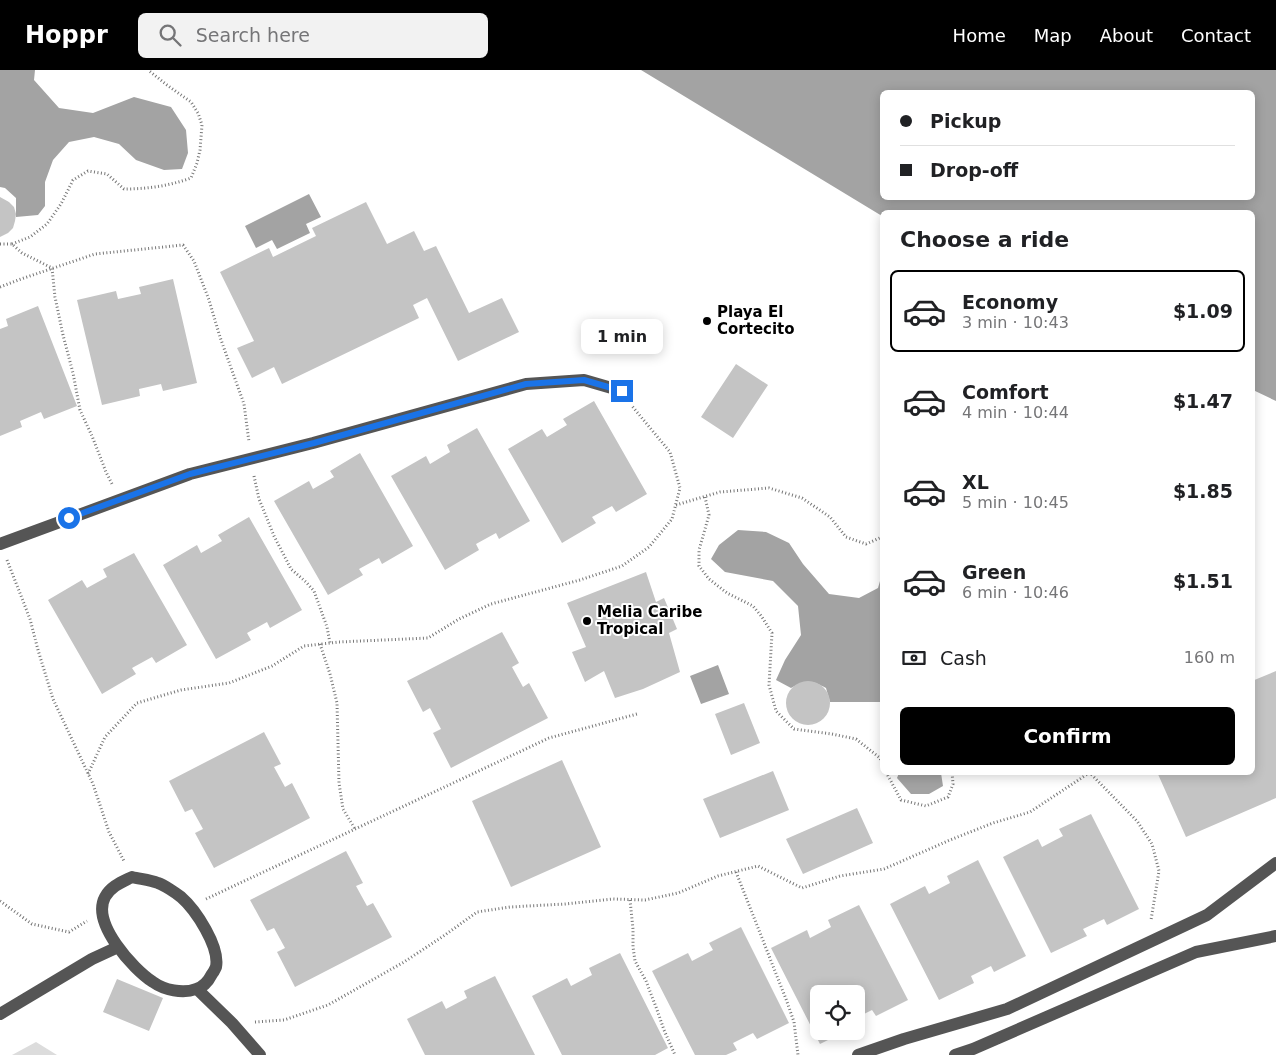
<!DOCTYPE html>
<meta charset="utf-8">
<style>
body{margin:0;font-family:"DejaVu Sans",sans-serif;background:#f2f2f2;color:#202124;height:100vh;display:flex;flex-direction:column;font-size:19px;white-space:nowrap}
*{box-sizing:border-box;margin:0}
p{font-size:16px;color:#757577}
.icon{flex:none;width:28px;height:28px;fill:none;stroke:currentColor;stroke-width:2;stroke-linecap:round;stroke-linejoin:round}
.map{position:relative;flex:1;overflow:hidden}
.sheet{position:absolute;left:880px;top:140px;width:375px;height:565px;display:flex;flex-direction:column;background:#fff;border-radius:8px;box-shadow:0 2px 12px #0003}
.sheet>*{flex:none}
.top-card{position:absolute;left:880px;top:20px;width:375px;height:110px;border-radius:8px;box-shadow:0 2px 12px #0003;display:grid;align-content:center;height:110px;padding:0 20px;background:#fff}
.fabs{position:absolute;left:810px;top:915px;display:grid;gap:10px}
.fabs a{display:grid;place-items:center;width:55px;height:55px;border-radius:8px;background:#fff;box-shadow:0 2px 12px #0003;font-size:25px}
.end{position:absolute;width:22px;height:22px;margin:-11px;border:6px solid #1a73e8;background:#fff;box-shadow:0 0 0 2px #fff}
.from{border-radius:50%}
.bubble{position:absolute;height:35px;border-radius:8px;background:#fff;box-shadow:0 2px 12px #0003;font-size:16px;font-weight:700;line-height:35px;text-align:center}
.top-card b{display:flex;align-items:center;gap:18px;height:48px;font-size:19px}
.top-card b+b{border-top:1px solid #e0e0e0}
.top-card i{width:12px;height:12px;background:#202124}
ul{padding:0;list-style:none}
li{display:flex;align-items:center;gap:15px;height:82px;margin:0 10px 8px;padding:0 10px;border:2px solid transparent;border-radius:8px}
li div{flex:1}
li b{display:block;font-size:19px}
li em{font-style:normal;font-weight:700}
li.current{border-color:#000}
li>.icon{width:45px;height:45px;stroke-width:1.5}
h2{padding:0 20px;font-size:22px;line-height:60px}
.pay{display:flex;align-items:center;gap:12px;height:55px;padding:0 20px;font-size:19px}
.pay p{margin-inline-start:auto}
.button{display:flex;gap:10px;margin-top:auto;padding:10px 20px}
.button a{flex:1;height:58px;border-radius:8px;background:#000;color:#fff;font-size:20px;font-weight:700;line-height:58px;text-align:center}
header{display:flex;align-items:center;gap:30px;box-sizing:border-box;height:70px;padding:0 25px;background:#000;color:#fff}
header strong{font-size:24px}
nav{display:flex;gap:28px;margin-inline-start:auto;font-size:18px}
.search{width:350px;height:45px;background:#f2f2f2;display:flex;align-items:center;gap:12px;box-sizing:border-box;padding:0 18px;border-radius:8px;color:#757577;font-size:19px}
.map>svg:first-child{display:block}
.green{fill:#dcdcdc}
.water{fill:#a3a3a3;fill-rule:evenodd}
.building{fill:#c4c4c4}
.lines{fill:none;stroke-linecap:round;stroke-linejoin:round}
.path{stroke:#777;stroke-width:3;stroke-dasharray:1 2.5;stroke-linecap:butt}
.minor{stroke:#555;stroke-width:12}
.route{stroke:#1a73e8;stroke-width:6}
.poi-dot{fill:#000;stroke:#fff;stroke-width:2}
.labels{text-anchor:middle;stroke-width:4;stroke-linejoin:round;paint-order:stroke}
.poi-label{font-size:15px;font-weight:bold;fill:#000;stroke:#fff;text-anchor:start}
</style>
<header>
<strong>Hoppr</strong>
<div class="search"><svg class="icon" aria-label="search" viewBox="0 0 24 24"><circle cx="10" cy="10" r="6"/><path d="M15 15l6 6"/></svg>Search here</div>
<nav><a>Home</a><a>Map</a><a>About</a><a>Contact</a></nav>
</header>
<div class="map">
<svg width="1276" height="985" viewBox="0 0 1276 985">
<rect width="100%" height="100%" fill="#fff"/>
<path class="green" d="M36,972L57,985H12Z"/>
<path class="water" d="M0,0H35L34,10L59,38L93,43L134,27L171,37L186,60L188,83L182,99L164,100L136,90L119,74L94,67L69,72L53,90L45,112V136L38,145L16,147V128L5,118L0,117Z
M641,0H1276V331L1253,320L1252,142H882V146ZM882,22H1252V128H882Z
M309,124L321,147L306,154L310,163L277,179L272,170L256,178L245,156Z
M738,460L766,462L789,473L803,494L829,524L859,528L878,518L882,504V632H830L826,618C811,610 807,610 791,618L776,610L785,590L801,565L798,536L773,511L725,502L711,489L719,475Z
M718,595L729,624L701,634L690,606Z
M899,703H941L943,716L929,724H911L897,708Z"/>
<path class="building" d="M0,127L9,132L14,137L16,144L15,151L13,158L8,163L0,167Z
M366,132L387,174L414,161L424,181L436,176L469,243L502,228L519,262L458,291L427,228L413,235L419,248L282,314L274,297L252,308L237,278L254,271L220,202L269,178L273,187L316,166L312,158Z
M173,209L197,313L163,321L161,314L139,319L140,326L102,335L77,230L116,221L118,229L141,224L139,217Z
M38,236L77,336L44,349L41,342L20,351L22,357L0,366V259L8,256L6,249Z
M736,294L768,315L733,368L701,347Z
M594,331L647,424L616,442L612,436L592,447L596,453L562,473L508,379L542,359L547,367L567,355L563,349Z
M477,358L530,451L499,469L496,463L476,474L479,480L445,500L391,406L426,386L430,394L450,382L447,375Z
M360,383L413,476L382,494L379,488L359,499L363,505L328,525L274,431L309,411L313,419L334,407L330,401Z
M249,447L302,540L270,558L267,552L247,563L251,570L216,589L163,495L197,475L201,483L222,471L218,465Z
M134,483L187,575L156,593L152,587L132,598L136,604L102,624L48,530L82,510L87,518L107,507L103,499Z
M646,502L656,532L664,528L677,559L669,563L680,602L643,619L615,628L604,601L585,612L572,582L586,577L567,533Z
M502,562L519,593L512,597L523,617L529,613L548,648L451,698L433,663L441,659L430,638L423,642L407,611Z
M1276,601V728L1186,767L1157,702H1252V611Z
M786 633a22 22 0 1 1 44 0a22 22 0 1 1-44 0Z
M744,633L760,673L731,685L715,644Z
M264,662L281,694L274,697L285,717L292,713L310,748L214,798L195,763L203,759L192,739L185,742L169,711Z
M562,690L601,777L511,817L472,731Z
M773,701L789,740L720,768L703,729Z
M857,738L873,773L803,804L786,769Z
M1091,744L1139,839L1107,855L1104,849L1083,859L1087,866L1051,883L1003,787L1038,769L1042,777L1063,766L1059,759Z
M346,781L363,813L356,816L367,836L373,833L392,867L295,917L277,882L285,878L274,858L267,861L250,830Z
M978,790L1026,886L994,902L991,896L971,906L974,913L939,930L890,834L925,816L929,824L950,813L947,806Z
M859,835L908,930L876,946L872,940L856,948V924H819V961H846L820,974L771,878L807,860L810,868L831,857L828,850Z
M741,857L789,953L757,969L753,963L733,973L737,980L726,985H695L652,901L688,883L692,891L713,880L709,873Z
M620,883L668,978L655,985H562L532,926L567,908L571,916L592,905L589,898Z
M495,906L535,985H425L407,949L442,931L446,939L467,928L464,921Z
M117,909L163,928L149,961L103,942Z"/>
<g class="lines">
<path class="path" d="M0,174H12L22,183L52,198L55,227L63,265L73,303L80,340L92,366L106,402L112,414
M12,174L30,167L47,154L61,134L73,110L88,101L107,104L124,119C147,119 169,116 191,108L197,93L200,80L202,55L198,43L191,32L167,15L148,0
M0,217L21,209L95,184L183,175L194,191L209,230L220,267L244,334L249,372
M254,406L259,429L274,466L291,499L306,512L314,521L327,557L330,573
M705,427L709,445L699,480V496L709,509L727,523L753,536L762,547L772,563L769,615L776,641L794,659L832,664L856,669L880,688L882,694
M676,435L720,422L769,418L802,428L830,447L846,467L866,474L882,467
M7,490L30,549L38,580L53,629L93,714L109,762L124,791
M320,574L330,604L337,633L339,713L343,739L355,759
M886,702L901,730L926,736L948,727L953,714L952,702
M1089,702L1137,751L1152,774L1159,801L1151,850
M88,704L105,667L137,633L181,620L229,613L272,596L304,576L339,572L428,568L459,549L491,534L580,510L622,496L649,477L672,449L680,418L670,382L632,336
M736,802L786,929L794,952L798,985
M206,829L549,668L637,644
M630,830L633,859V877L635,891L646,911L656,937L664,960L675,985
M0,831L32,854L69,862L87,851
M255,952L284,950L328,935L404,892L445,865L477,842L510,837L565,834L613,829L645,830L678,823L718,806L758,796L802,818L840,806L884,799L950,770L993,753L1030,742L1089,703"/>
<path class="minor" d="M0,474L190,404L313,373L526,314L584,310L622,321
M132,807C140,809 150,810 158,813C164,815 176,823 181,827C196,840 220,877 216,897C215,899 214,902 212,904C209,910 204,917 196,919C183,924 164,920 153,912C133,899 91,853 105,827C111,816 122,812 132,807Z
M197,919L232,953L260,985
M0,944L92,889L118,877
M858,985L904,969L1007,939L1207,845L1276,793
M955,985L973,979L1196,882L1276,866"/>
</g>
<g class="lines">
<path class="route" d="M69,448L190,404L314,373L526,314L584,310L622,321"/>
</g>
<g class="poi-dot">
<circle cx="707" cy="251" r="5"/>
<circle cx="587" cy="551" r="5"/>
</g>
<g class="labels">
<g class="poi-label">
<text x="717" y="247">Playa El<tspan x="717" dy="17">Cortecito</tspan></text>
<text x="597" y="547">Melia Caribe<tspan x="597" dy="17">Tropical</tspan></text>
</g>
</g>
</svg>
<div class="fabs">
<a><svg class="icon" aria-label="locate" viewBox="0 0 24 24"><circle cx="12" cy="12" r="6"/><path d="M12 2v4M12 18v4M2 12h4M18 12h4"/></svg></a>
</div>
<i class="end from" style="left:69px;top:448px"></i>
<i class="end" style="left:622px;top:321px"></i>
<div class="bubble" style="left:581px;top:249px;width:82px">1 min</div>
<div class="top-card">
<b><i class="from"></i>Pickup</b>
<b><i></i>Drop-off</b>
</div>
<section class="sheet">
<h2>Choose a ride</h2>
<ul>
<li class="current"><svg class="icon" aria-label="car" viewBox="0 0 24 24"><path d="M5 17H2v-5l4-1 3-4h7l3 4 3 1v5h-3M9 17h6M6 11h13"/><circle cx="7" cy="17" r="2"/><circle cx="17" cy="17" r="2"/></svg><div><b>Economy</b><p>3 min · 10:43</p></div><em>$1.09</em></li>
<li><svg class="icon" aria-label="car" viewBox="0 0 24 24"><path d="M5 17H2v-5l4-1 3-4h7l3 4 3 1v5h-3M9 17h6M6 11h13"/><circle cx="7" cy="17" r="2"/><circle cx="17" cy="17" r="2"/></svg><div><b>Comfort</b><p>4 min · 10:44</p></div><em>$1.47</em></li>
<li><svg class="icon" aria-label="car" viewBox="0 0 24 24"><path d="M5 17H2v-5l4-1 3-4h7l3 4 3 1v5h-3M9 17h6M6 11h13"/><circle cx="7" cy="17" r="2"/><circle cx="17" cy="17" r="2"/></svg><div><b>XL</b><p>5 min · 10:45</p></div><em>$1.85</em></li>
<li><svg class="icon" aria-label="car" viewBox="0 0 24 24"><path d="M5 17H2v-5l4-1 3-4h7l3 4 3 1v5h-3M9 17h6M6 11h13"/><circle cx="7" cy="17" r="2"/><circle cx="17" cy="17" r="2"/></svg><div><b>Green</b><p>6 min · 10:46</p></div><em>$1.51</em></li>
</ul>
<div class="pay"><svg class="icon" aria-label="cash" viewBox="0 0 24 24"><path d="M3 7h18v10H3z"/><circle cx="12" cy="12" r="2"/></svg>Cash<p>160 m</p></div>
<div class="button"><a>Confirm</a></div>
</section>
</div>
